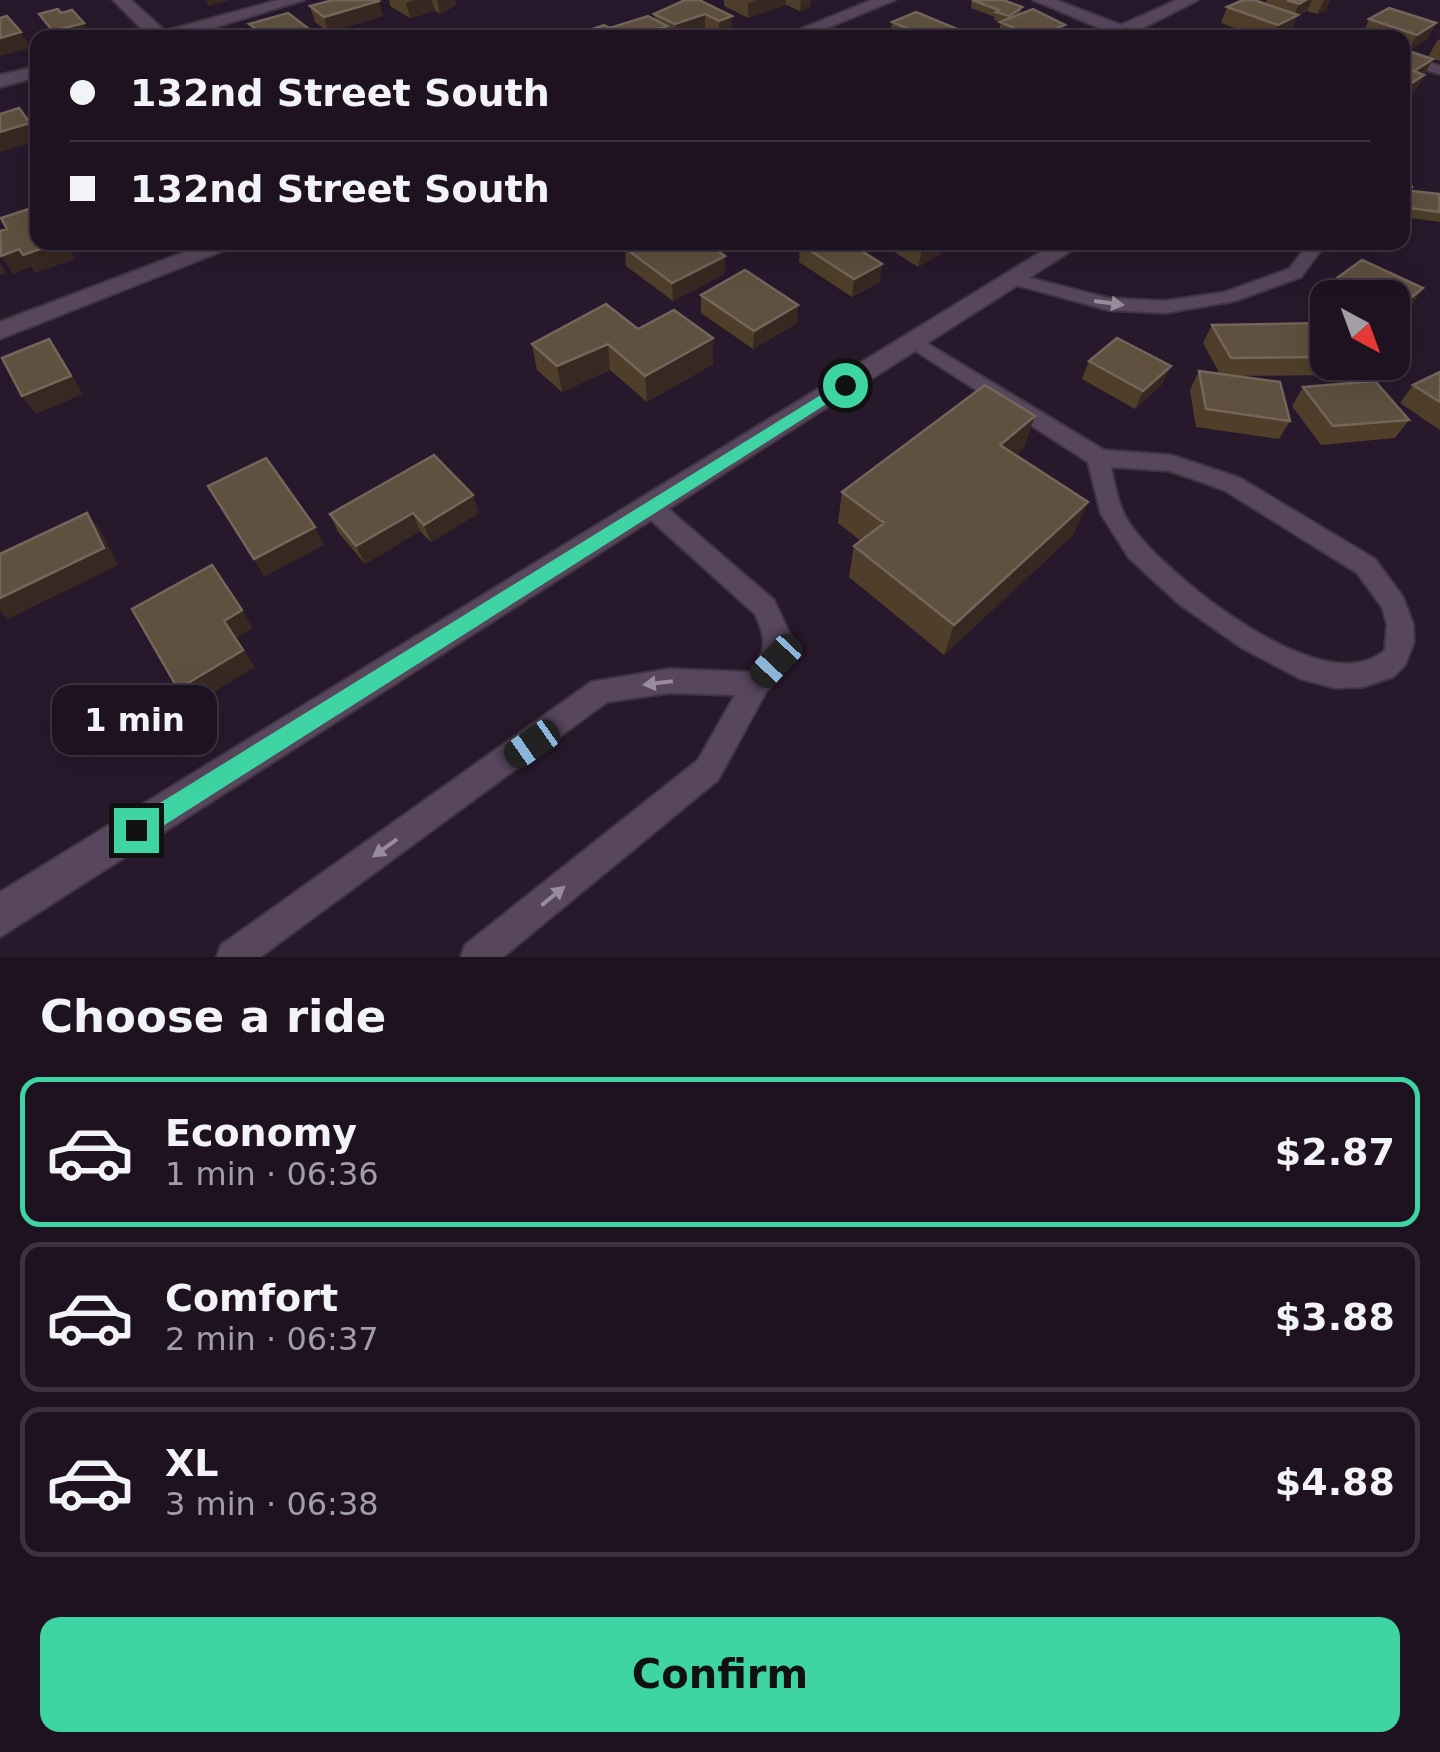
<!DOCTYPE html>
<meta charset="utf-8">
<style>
body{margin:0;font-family:"DejaVu Sans",sans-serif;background:#2b202e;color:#f1f3f6;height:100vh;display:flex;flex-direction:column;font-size:38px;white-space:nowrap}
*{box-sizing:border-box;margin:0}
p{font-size:32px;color:#a19ea5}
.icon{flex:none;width:55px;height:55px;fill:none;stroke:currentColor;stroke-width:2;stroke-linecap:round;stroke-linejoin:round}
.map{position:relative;height:957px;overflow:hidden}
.sheet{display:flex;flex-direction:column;background:#1e1221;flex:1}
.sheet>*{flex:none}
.hud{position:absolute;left:30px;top:30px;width:1380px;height:220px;border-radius:20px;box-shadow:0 10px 40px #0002,0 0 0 2px #3c323f;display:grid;align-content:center;height:220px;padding:0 40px;background:#1e1221}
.needle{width:65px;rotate:139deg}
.buttons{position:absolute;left:1310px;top:280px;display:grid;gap:20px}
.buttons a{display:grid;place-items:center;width:100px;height:100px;border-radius:20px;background:#1e1221;box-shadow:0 10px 40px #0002,0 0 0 2px #3c323f;font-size:50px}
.end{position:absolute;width:45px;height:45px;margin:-22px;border:12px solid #3ed4a3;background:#111;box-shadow:0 0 0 5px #111}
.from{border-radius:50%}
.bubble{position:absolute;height:70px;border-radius:20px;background:#1e1221;box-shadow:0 10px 40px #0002,0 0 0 2px #3c323f;font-size:32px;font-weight:700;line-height:70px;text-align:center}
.car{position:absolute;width:30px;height:60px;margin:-30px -15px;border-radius:12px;box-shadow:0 0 8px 2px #0007;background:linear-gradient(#222 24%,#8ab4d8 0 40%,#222 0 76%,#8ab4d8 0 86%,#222 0)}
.hud b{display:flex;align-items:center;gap:35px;height:95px;font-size:38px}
.hud b+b{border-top:2px solid #3c323f}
.hud i{width:25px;height:25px;background:#f1f3f6}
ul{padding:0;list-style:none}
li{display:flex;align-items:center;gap:30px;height:150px;margin:0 20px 15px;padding:0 20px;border:5px solid #3c323f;border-radius:20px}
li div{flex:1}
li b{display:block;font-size:38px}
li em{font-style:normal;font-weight:700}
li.active{border-color:#3ed4a3}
li>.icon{width:90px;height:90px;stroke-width:1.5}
h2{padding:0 40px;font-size:45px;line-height:120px}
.button{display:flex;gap:20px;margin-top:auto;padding:20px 40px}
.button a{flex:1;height:115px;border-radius:20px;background:#3ed4a3;color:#111;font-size:40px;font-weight:700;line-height:115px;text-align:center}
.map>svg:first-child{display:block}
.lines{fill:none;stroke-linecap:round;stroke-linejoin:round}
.lane-casing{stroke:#403443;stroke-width:4}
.street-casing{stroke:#403443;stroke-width:4}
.lane{fill:#58465c;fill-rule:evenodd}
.street{fill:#58465c;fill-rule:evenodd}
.wall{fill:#4f3f2a}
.shaded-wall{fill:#382822}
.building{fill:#5f503f;stroke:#74665a;stroke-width:2.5}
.oneway{fill:#998a9c}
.route{fill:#3ed4a3}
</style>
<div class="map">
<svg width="1440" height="957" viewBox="0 0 1440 957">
<rect width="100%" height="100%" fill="#28182c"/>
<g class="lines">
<g class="lane-casing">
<path id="lane" d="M1402,54L1440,66V74L1402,63Z
M1310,242H1327L1301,277L1235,301L1165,313L1108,310L1009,283L1006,279L1015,274L1108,298L1165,301L1225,292L1289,269Z
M915,336L1104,450L1171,455L1240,478L1375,559L1403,597L1413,624L1414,642L1405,665L1393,677L1363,687L1335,688L1301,679L1242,648L1179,604L1129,558L1101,514L1088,462L908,346L905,342L908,338ZM1111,467L1170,471L1224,490L1357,573L1382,607L1387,624L1385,650C1325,705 1167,576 1131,526C1119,509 1115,487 1111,467Z
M650,497L658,500L774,600L791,637L789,661L766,692L718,780L503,957H461L465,945L698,760L735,695L669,693L607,702L260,957H217L221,945L591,682L669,669L750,672C768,651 766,638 755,614L642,512L638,506L642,500Z"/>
</g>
<g class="street-casing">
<path id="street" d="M113,0H131L165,31L278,0H304L180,38H151Z
M872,0H895L803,38H778Z
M1033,0H1056L1121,25L1177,0H1198L1137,31L1148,38H1123Z
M38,66V77L0,87V75Z
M211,242H245L0,339V322Z
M1057,242H1085L0,937V892Z"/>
</g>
<use href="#lane" class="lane"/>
<use href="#street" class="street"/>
</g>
<path class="wall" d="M389,0H455L456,5L440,14L435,11L410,18L390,6Z
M685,0L732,16V32L719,36L705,30L683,38H670L667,36V38H587L586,31L655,19L654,14Z
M724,0H811L810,7L800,11L786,5L748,18L724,6Z
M972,0L1022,7L1020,14L1065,25L1062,38H997L1001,22L994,20L995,17L971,8Z
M1267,0H1330L1326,10L1317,14L1307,11L1297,16L1291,31L1278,38H1262L1221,23L1227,7L1265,4Z
M310,6L383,16L328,32L315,22Z
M1369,19L1436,23L1427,39L1408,51L1433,59L1415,91L1402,100V38H1369L1362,35Z
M892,22L969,34V38L890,37Z
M1440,39V61L1428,57L1437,41Z
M1402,167L1412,187L1410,191L1440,196V222L1402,217Z
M879,242H942L940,254L918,267Z
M800,244L880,282L852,297L799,262Z
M625,248L725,256L724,274L673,301L626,266Z
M1362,260L1423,288L1411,306L1392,321V298H1328V314L1313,306L1323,288Z
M701,295L797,323L753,349L701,313Z
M1212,325L1328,331V362H1341L1333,375L1235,376L1290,421L1279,439L1196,427L1190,390L1199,371L1220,374L1203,343Z
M638,329L713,364L647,402L610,370L562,392L537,370L532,344Z
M1089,361L1162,384L1135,409L1082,379Z
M1440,372V430L1400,403L1413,385Z
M1303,387L1409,420L1395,438L1321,445L1292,406Z
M1024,448L1016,455L1074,534L944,655L849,577L854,546L861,541L838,523L842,492Z
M479,513L431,542L420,531L365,564L338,532L330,514Z"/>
<path class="shaded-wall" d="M206,0H230L208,6Z
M415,0H432L435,11L410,18L406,3Z
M437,0H455L456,5L440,14Z
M756,0H786V5L748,18V3Z
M801,0H811L810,7L800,11Z
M1306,0H1312L1307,11L1297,16L1291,31L1278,38H1273L1278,25L1293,18L1299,4Z
M1324,0H1330L1326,10L1317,14Z
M379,1L383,16L328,32L324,17Z
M705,14V30L683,38H675V24Z
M732,16V32L719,36V21Z
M84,23L88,31L57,38L53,31Z
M1436,23L1427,39L1408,51L1417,35Z
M1065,25L1062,38H1036Z
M667,26V38H632Z
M309,29L312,38H279Z
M21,32L30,48L0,56V38Z
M1433,59L1415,91L1402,100L1410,84L1414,71Z
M30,123L38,137V141L0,152V132Z
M60,242H100L71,253L75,259L35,273L31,267L13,274L1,256L19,249Z
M933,242H942L940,254L918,267L922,249Z
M725,256L724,274L673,301L672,283Z
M0,263L6,273L0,275Z
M882,264L880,282L852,297L854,279Z
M1423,288L1411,306L1392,321V313Z
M798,305L797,323L753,349L754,331Z
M713,338V364L647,402L645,376Z
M49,339L83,394L36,414L22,396Z
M608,344L610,370L562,392L557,366Z
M1171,366L1162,384L1135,409L1143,391Z
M1035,416L1024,448L989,477L1000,445Z
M473,495L479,513L431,542L424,525Z
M1088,502L1074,534L944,655L954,625Z
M87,513L101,531L118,565L8,619L0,611V598Z
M413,513L420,531L365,564L356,546Z
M315,527L324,545L264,577L254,559Z
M242,610L253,628L236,638L255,667L191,706L178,689L224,621Z"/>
<path class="building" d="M333,0H378L379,1L324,17L310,6Z
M685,0H699L732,16L719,21L705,14L675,24L654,14Z
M972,0H1003L1022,7L1009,16L996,12L999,10Z
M1243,0H1254L1298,15L1278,25L1227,7Z
M1287,0H1306L1299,4Z
M1389,8L1436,23L1417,35L1369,19Z
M58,9L61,13L72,10L84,23L53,31L39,14Z
M1033,9L1065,25L1036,37L1000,22Z
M916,12L969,34L962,38H929L892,22Z
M288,13L309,29L279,38H253L245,31L255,28L249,24Z
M7,16L21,32L0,38V18Z
M648,16L667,26L632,38H597L586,31L604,25L610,28Z
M1402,49L1433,59L1414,71L1424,75L1410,84L1402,81Z
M19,108L30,123L0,132V114Z
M1402,167H1404L1412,187L1402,186Z
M1402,190L1439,194L1440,212L1402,207Z
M38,206V242H60L23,255L19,249L1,256L0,231L7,229L1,218Z
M637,242H704L725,256L672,283L625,248Z
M804,242H848L882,264L854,279L800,244Z
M911,242H933L922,249Z
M1362,260L1423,288L1392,313V298H1342L1323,288Z
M745,270L798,305L754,331L701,295Z
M606,304L638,329L674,310L713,338L645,376L608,344L557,366L532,344Z
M1322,323L1328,331V357L1231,358L1212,325Z
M1117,338L1171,366L1143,391L1089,361Z
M49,339L71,376L22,396L2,358Z
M1199,371L1280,382L1290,421L1206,409Z
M1440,372V402L1413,385Z
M1375,381L1409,420L1333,426L1303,387Z
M985,385L1035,416L1000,445L1088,502L954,625L854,546L884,523L842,492Z
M434,455L473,495L424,525L413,513L356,546L330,514Z
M266,458L315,527L254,559L208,486Z
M87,513L104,548L0,598V554Z
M212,565L242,610L224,621L243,650L178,689L132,609Z"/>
<defs><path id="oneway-solid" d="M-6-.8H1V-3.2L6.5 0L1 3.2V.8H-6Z" transform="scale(2.5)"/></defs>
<g class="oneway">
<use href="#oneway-solid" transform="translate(1109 303) rotate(8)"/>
<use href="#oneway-solid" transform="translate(658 683) rotate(173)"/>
<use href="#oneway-solid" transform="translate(385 848) rotate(144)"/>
<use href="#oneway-solid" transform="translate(553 896) rotate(-39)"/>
</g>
<path class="route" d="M845,380L852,385L850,389L144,838L136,841L129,838L126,830L129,822Z"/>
</svg>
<div class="buttons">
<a><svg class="needle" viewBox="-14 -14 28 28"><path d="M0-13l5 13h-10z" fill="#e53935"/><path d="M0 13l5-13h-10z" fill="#a19ea5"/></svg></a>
</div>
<i class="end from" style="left:845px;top:385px"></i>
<i class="end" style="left:136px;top:830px"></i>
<div class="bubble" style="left:52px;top:685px;width:165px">1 min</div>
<i class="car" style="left:776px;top:661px;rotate:223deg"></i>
<i class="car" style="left:532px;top:744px;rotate:235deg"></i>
<div class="hud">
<b><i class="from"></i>132nd Street South</b>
<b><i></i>132nd Street South</b>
</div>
</div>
<section class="sheet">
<h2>Choose a ride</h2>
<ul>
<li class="active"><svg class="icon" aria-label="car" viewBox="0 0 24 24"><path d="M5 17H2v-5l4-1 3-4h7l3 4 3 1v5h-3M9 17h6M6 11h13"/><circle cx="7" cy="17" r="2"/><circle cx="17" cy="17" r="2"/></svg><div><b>Economy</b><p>1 min · 06:36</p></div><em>$2.87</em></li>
<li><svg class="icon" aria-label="car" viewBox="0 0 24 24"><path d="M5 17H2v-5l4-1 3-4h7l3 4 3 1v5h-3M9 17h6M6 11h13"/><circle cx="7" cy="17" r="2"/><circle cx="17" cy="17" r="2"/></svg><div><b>Comfort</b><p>2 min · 06:37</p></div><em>$3.88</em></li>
<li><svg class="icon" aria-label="car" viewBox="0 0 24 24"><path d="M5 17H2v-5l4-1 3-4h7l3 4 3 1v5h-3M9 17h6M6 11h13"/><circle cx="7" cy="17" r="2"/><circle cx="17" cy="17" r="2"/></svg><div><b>XL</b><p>3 min · 06:38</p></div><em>$4.88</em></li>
</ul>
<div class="button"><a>Confirm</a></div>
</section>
